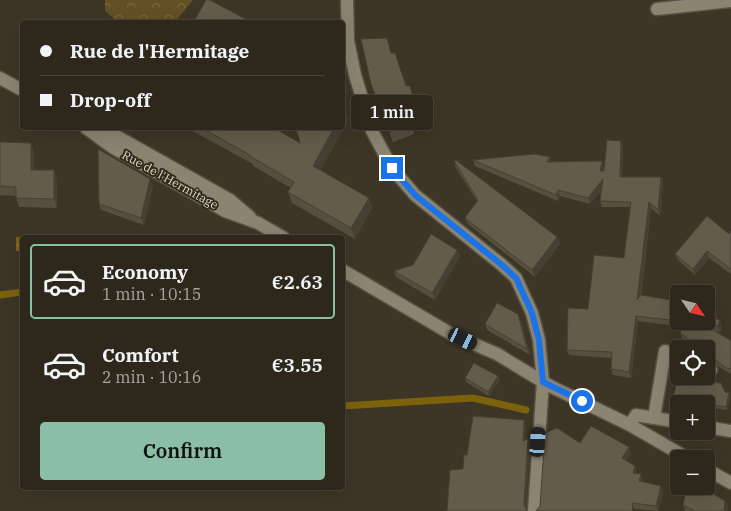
<!DOCTYPE html>
<meta charset="utf-8">
<style>
body{margin:0;font-family:"IBM Plex Serif",serif;background:#363025;color:#f1f3f6;height:100vh;display:flex;flex-direction:column;font-size:19px;white-space:nowrap}
*{box-sizing:border-box;margin:0}
p{font-size:16px;color:#a7a6a3}
.icon{flex:none;width:28px;height:28px;fill:none;stroke:currentColor;stroke-width:2;stroke-linecap:round;stroke-linejoin:round}
.map{position:relative;flex:1;overflow:hidden}
.sheet{position:absolute;left:20px;top:235px;width:325px;height:255px;display:flex;flex-direction:column;background:#2e281c;border-radius:5px;box-shadow:0 5px 20px #0002,0 0 0 1px #49443b}
.sheet>*{flex:none}
.guide{position:absolute;left:20px;top:20px;width:325px;height:110px;border-radius:5px;box-shadow:0 5px 20px #0002,0 0 0 1px #49443b;display:grid;align-content:center;height:110px;padding:0 20px;background:#2e281c}
.needle{width:32px;rotate:125deg}
.controls{position:absolute;left:670px;top:285px;display:grid;gap:10px}
.controls a{display:grid;place-items:center;width:45px;height:45px;border-radius:5px;background:#2e281c;box-shadow:0 5px 20px #0002,0 0 0 1px #49443b;font-size:25px}
.end{position:absolute;width:22px;height:22px;margin:-11px;border:6px solid #1a73e8;background:#fff;box-shadow:0 0 0 2px #fff}
.from{border-radius:50%}
.bubble{position:absolute;height:35px;border-radius:5px;background:#2e281c;box-shadow:0 5px 20px #0002,0 0 0 1px #49443b;font-size:16px;font-weight:600;line-height:35px;text-align:center}
.car{position:absolute;width:15px;height:30px;margin:-15px -8px;border-radius:6px;box-shadow:0 0 4px 1px #0007;background:linear-gradient(#222 24%,#8ab4d8 0 40%,#222 0 76%,#8ab4d8 0 86%,#222 0)}
.guide b{display:flex;align-items:center;gap:18px;height:48px;font-size:19px}
.guide b+b{border-top:1px solid #49443b}
.guide i{width:12px;height:12px;background:#f1f3f6}
ul{padding:9px 0 0;list-style:none}
li{display:flex;align-items:center;gap:15px;height:75px;margin:0 10px 8px;padding:0 10px;border:2px solid transparent;border-radius:5px}
li div{flex:1}
li b{display:block;font-size:19px}
li em{font-style:normal;font-weight:600}
li.selected{border-color:#8abfa5}
li>.icon{width:45px;height:45px;stroke-width:1.5}
.button{display:flex;gap:10px;margin-top:auto;padding:10px 20px}
.button a{flex:1;height:58px;border-radius:5px;background:#8abfa5;color:#111;font-size:20px;font-weight:600;line-height:58px;text-align:center}
.map>svg:first-child{display:block}
.park{fill:url(#park-crowns)}
.water{fill:url(#water-waves)}
.lines{fill:none;stroke-linecap:round;stroke-linejoin:round}
.stream{stroke:#7d620c;stroke-width:7}
.lane-casing{stroke:#585244;stroke-width:15}
.street-casing{stroke:#585244;stroke-width:15}
.secondary-casing{stroke:#585244;stroke-width:15}
.lane{stroke:#8b8471;stroke-width:12}
.street{stroke:#8b8471;stroke-width:12}
.secondary{stroke:#8b8471;stroke-width:12}
.wall{fill:#554f40}
.shaded-wall{fill:#454034}
.building{fill:#635c4a;stroke:#454034}
.route{stroke:#1a73e8;stroke-width:6}
.labels{text-anchor:middle;stroke-width:4;stroke-linejoin:round;paint-order:stroke}
.street-label{font-size:12px;fill:#ddd9cf;stroke:#322c1c}
</style>
<div class="map">
<svg width="731" height="511" viewBox="0 0 731 511">
<defs>
<pattern id="park-crowns" width="20" height="18" patternUnits="userSpaceOnUse" patternTransform="scale(1.25)"><rect width="20" height="18" fill="#625124"/><path d="M2 6a3 3 0 1 1 6 0M12 15a3 3 0 1 1 6 0" fill="none" stroke="#786943"/></pattern>
<pattern id="water-waves" width="16" height="10" patternUnits="userSpaceOnUse" patternTransform="scale(1.25)"><rect width="16" height="10" fill="#7d620c"/><path d="M0 5q4-4 8 0t8 0" fill="none" stroke="#8f782e"/></pattern>
</defs>
<rect width="100%" height="100%" fill="#3d3626"/>
<path class="park" d="M105,0H193L175,22H118L105,11Z"/>
<path class="water" d="M44,236V237L22,238V251H16V237Z"/>
<g class="lines">
<path class="stream" d="M0,295L22,292
M342,406L473,398L526,410"/>
<g class="lane-casing">
<path id="lane" d="M657,9L731,1
M706,368L711,370
M654,418L665,351L679,357"/>
</g>
<g class="street-casing">
<path id="street" d="M347,0L348,41L355,75L372,131L392,168L415,195L502,265L516,278L532,313L539,340L543,382L534,511
M630,425L636,415L679,422
M706,427L731,431"/>
</g>
<g class="secondary-casing">
<path id="secondary" d="M0,78L22,90
M86,128L112,147L225,211L258,223L284,238
M92,128L118,137L230,200L250,217
M342,270L453,335L497,354L550,386L630,425L689,459
M706,469L731,483"/>
</g>
<use href="#lane" class="lane"/>
<use href="#street" class="street"/>
<use href="#secondary" class="secondary"/>
</g>
<path class="wall" d="M392,53L407,86L413,96L416,106L428,112L431,121L414,130V134L393,142L371,84Z
M342,100L348,121L320,170L369,198L372,208L355,239L292,203L288,192L291,188L253,166V164L187,128H274L300,143L342,128Z
M0,142L31,143L34,152V170L57,179V208L19,207L16,198V196L0,195Z
M623,146L622,177H661L663,183L660,216L651,208L641,296L722,326L720,332L715,331L731,342V374L706,359V349H691L689,347L687,342L683,339L680,333L684,327L638,321L631,378L613,375L611,369L612,358L569,355L567,350L588,309L624,258L630,207H602L600,201L602,189L590,204L560,196L558,201L475,166L473,160L552,162L602,161L604,167L603,171Z
M454,161L557,237L560,244L535,277L468,224L465,218L477,201L456,168Z
M153,185L144,225L101,210L99,204Z
M731,231V274L709,258L695,275L678,260L675,254L729,234Z
M457,250L460,256L435,300L396,277L394,271Z
M521,321L530,355L487,330L485,324Z
M498,376L500,380L489,396L466,382L465,378Z
M725,392L729,393L730,397L727,410L706,407V404H683L675,403L673,399Z
M580,443L631,453L626,461L635,466L637,473L643,481L663,493L658,511L635,509Z
M725,501L728,507L727,511H685L683,505Z"/>
<path class="shaded-wall" d="M342,100L348,121L317,176L313,166L334,128H342Z
M410,120L414,130V134L411,125Z
M621,141L623,146L622,183L620,177Z
M31,143L34,152V179L31,170Z
M550,157L552,162H547Z
M602,161L604,167L603,177L600,171Z
M54,170L57,179V208L54,199Z
M661,177L663,183L660,216L658,210Z
M150,179L153,185L144,225L141,218Z
M603,179L605,184L590,204L588,198Z
M558,190L560,196L558,201L556,195Z
M369,198L372,208L355,239L351,228Z
M649,202L651,208L639,306L637,300Z
M557,237L560,244L535,277L532,270Z
M457,250L460,256L435,300L432,293Z
M707,251L709,258L695,275L693,269Z
M518,314L521,321L530,355L527,349Z
M636,316L638,321L631,378L629,372Z
M720,320L722,326L720,332L718,326Z
M498,376L500,380L489,396L488,392Z
M729,393L730,397L727,410L726,407Z
M524,420L526,427L525,447L523,441Z
M528,439L530,445L526,510L524,504Z
M629,447L631,453L624,465L622,458Z
M635,466L637,472L635,479L633,473Z
M641,474L643,481L642,487L639,481Z
M661,486L663,493L658,511L656,506Z
M725,501L728,507L727,511H724Z"/>
<path class="building" d="M206,0H210L251,22H198L194,21Z
M387,38L391,53H395L406,86H410L415,105L428,112L410,120L411,125L389,132L371,84L361,39Z
M202,128H274L300,143L296,128H334L313,166L369,198L351,228L288,192L294,182L250,156V155Z
M607,140L621,141L620,177H661L658,210L649,202L637,300L641,295L671,300L679,303V321L636,316L629,372L611,369L612,352L567,350L568,308L588,309L594,255L624,258L631,202L600,201L603,179L588,198L558,190L556,195L473,160L535,154L550,157L547,162L602,161L600,171H604Z
M0,142L31,143V170H54V199L16,198V187L0,186Z
M98,149L150,179L141,218L99,204Z
M456,160L557,237L532,270L465,218L478,200L454,161Z
M707,216L729,234L731,231V269L707,251L693,269L675,254Z
M431,234L457,250L432,293L394,271L413,265Z
M497,303L518,314L527,349L485,324Z
M706,315L720,320L718,326L703,324L730,340L731,342V368L728,369L706,354V349H698L687,341L689,339L680,333L688,322L681,321H706Z
M474,363L498,376L488,392L465,378Z
M685,380L721,383L725,392L729,393L726,407L673,399L677,381L685,383Z
M473,416L524,420L523,441L528,439L524,504L527,511H447L450,470L463,469L464,455H467Z
M591,426L629,447L622,458L635,466L633,473L641,474L639,481L661,486L656,506L632,503L633,511H536L540,506L545,433L557,428L580,443Z
M687,486H700L725,501L724,511H695L683,505Z"/>
<g class="lines">
<path class="route" d="M392,168L415,195L502,265L516,278L532,313L539,340L543,382L582,401"/>
</g>
<g class="labels">
<g class="street-label">
<text transform="translate(170 180) rotate(29)" y="4">Rue de l'Hermitage</text>
</g>
</g>
</svg>
<div class="controls">
<a><svg class="needle" viewBox="-14 -14 28 28"><path d="M0-13l5 13h-10z" fill="#e53935"/><path d="M0 13l5-13h-10z" fill="#a7a6a3"/></svg></a>
<a><svg class="icon" aria-label="locate" viewBox="0 0 24 24"><circle cx="12" cy="12" r="6"/><path d="M12 2v4M12 18v4M2 12h4M18 12h4"/></svg></a>
<a>+</a>
<a>−</a>
</div>
<i class="end from" style="left:582px;top:401px"></i>
<i class="end" style="left:392px;top:168px"></i>
<div class="bubble" style="left:351px;top:95px;width:82px">1 min</div>
<i class="car" style="left:463px;top:339px;rotate:116deg"></i>
<i class="car" style="left:538px;top:442px;rotate:4deg"></i>
<div class="guide">
<b><i class="from"></i>Rue de l'Hermitage</b>
<b><i></i>Drop-off</b>
</div>
<section class="sheet">
<ul>
<li class="selected"><svg class="icon" aria-label="car" viewBox="0 0 24 24"><path d="M5 17H2v-5l4-1 3-4h7l3 4 3 1v5h-3M9 17h6M6 11h13"/><circle cx="7" cy="17" r="2"/><circle cx="17" cy="17" r="2"/></svg><div><b>Economy</b><p>1 min · 10:15</p></div><em>€2.63</em></li>
<li><svg class="icon" aria-label="car" viewBox="0 0 24 24"><path d="M5 17H2v-5l4-1 3-4h7l3 4 3 1v5h-3M9 17h6M6 11h13"/><circle cx="7" cy="17" r="2"/><circle cx="17" cy="17" r="2"/></svg><div><b>Comfort</b><p>2 min · 10:16</p></div><em>€3.55</em></li>
</ul>
<div class="button"><a>Confirm</a></div>
</section>
</div>
